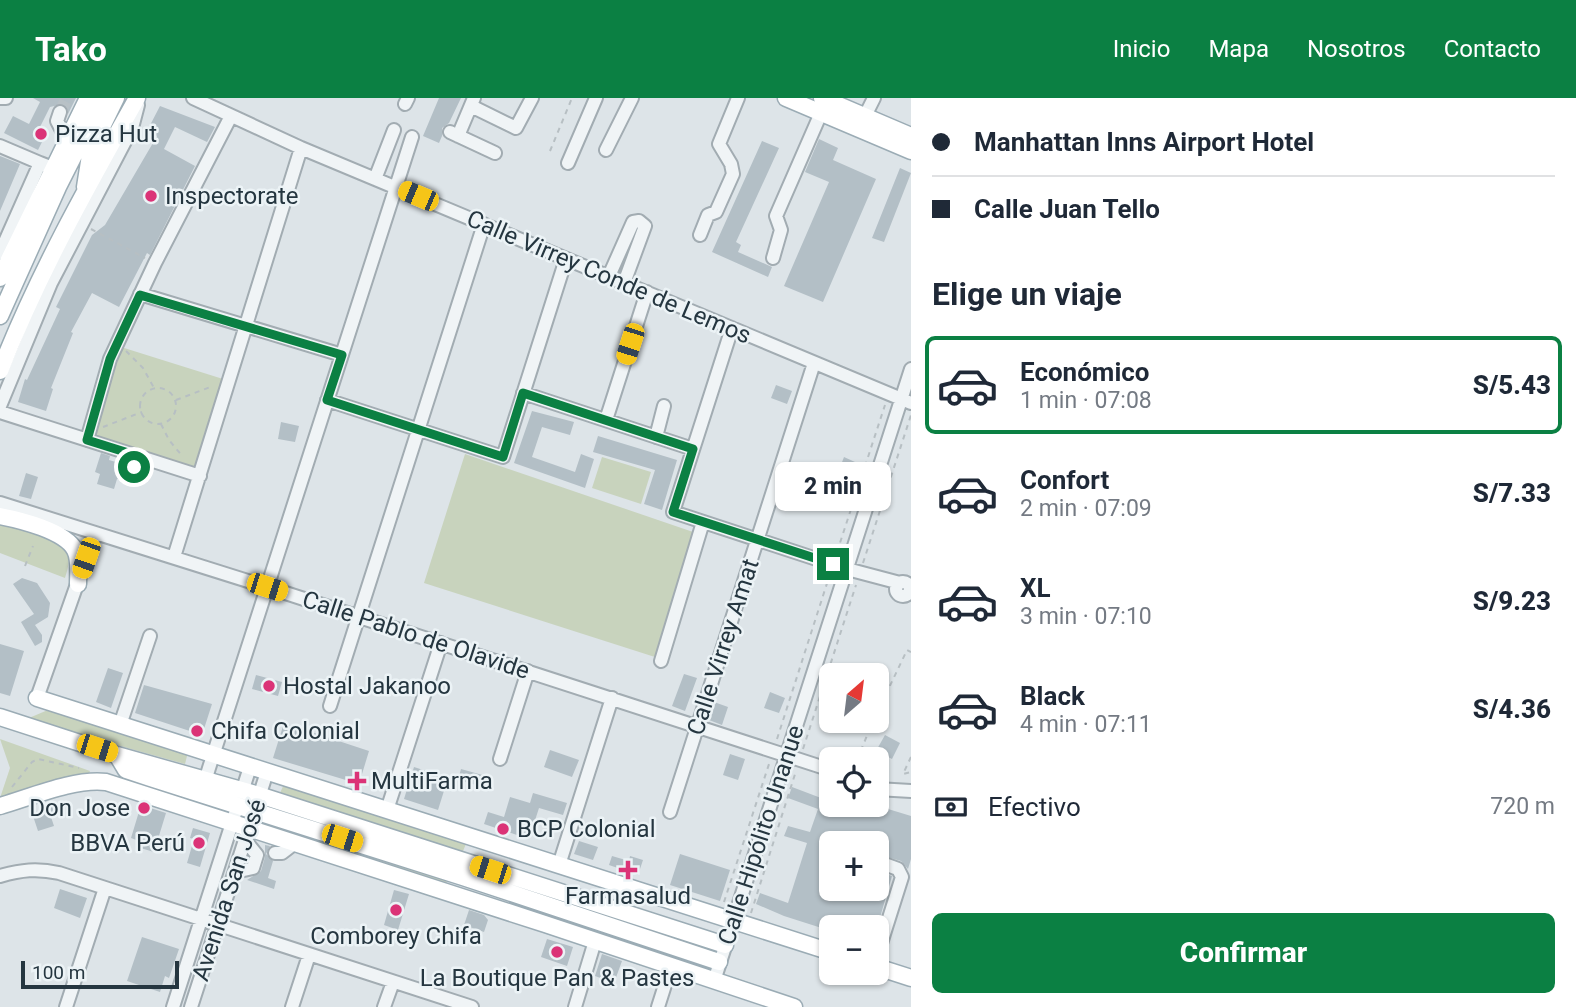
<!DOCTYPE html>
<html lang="es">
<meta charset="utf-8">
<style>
body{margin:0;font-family:Roboto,sans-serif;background:#f2f2f3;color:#1f2937;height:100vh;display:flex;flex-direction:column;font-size:26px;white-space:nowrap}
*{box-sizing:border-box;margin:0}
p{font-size:23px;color:#747a83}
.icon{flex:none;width:38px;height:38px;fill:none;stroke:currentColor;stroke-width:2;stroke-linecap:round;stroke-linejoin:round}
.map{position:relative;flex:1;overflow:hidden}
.side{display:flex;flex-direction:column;background:#fff;width:665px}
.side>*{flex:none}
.banner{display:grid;align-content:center;height:154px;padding:0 21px;background:#fff}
.needle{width:46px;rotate:28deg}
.fabs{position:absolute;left:819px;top:565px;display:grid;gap:14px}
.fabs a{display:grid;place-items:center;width:70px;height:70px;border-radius:10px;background:#fff;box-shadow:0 2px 5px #0004;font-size:35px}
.scale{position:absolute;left:21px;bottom:18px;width:158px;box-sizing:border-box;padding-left:7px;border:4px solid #253640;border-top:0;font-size:19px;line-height:24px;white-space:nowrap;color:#253640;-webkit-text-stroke:5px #ecf3f6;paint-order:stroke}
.end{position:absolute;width:32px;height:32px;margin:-16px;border:9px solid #0b8043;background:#fff;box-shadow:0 0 0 4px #fff}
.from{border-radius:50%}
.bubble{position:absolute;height:49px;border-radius:10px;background:#fff;box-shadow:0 2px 5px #0004;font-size:23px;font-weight:800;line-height:49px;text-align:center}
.car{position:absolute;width:21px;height:42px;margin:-21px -10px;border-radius:9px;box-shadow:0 0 5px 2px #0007;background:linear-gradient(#f5c518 24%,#345 0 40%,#f5c518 0 76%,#345 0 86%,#f5c518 0)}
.banner b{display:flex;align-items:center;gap:24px;height:66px;font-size:26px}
.banner b+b{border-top:2px solid #e0e1e3}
.banner i{width:18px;height:18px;background:#1f2937}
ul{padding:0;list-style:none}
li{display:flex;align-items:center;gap:21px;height:98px;margin:0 14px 10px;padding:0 7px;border:4px solid transparent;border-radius:10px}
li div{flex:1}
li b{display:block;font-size:26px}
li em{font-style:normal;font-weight:800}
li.on{border-color:#0b8043}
li>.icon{width:63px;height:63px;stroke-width:1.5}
h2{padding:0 21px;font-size:32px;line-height:84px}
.pay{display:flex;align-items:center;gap:18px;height:77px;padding:0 21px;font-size:26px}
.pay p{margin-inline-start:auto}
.button{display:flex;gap:14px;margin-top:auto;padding:14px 21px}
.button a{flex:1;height:80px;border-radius:10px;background:#0b8043;color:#fff;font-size:28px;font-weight:800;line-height:80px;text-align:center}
header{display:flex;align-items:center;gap:42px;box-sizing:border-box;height:98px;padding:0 35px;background:#0b8043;color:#fff}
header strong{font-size:33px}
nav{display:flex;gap:38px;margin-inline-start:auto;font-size:24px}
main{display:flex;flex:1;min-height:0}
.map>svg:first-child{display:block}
.green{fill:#c8d3bd}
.building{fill:#b3bfc6}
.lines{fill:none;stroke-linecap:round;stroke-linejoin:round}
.minor-tunnel{stroke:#b8c1c6;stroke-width:12;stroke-dasharray:12 6;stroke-linecap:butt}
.minor-casing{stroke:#a2acb2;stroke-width:16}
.major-casing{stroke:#9bacb5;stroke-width:19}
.path{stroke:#b7bfc3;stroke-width:2;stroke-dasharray:5 5;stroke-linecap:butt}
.minor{stroke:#f0f4f6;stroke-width:12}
.major{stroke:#fff;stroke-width:16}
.route{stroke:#0b8043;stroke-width:9}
.poi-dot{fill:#db3377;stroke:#ecf3f6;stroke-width:2.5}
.labels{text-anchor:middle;stroke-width:5;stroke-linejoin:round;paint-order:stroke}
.poi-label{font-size:24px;fill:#253640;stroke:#ecf3f6;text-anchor:start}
.street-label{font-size:24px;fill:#253640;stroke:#ecf3f6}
</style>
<header>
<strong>Tako</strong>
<nav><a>Inicio</a><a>Mapa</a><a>Nosotros</a><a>Contacto</a></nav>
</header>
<main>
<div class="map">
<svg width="911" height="909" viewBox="0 0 911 909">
<rect width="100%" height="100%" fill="#dde4e8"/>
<path class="green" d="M121,249L223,281L196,369L94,338Z
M465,356L696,435L658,560L424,485Z
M602,359L651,374L641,406L592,390Z
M0,427C19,430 63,437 68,458C70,465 67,473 65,480L0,455Z
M55,609L188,654L185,666L9,617L29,620Z
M0,641L90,673L87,680L0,700L10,670Z
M285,684L462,739L466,746L463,753L456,752L280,695Z
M271,722L446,779L447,787L270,730Z"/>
<path class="building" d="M33,0H76L68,16V12L63,6L50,9L39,31L47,34L38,52L4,35L13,18L29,26L40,4Z
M439,0H461L449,25L442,30V38L439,45L423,38Z
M160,8L215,29L207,44L175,29L164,51L195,68L150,157L147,155L119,209L92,195L71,234L73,235L51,290L53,291L46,313L18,304L25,281L27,282L60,211L56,209L92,137L105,127L157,38L147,33Z
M819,41L838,50L833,62L876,81L823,204L784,188L829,84L805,74Z
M762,43L779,50L736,144L741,147L738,154L772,169L768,179L712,154Z
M0,58L20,66L0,113Z
M900,70L911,75L884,144L872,140Z
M776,287L792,293L787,306L771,300Z
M532,313L574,324L570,337L542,329L532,359L575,374L581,356L594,361L585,390L514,365Z
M281,324L299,328L295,344L278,341Z
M598,338L677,362L662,412L644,406L655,372L593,354Z
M101,355L110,358L109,362L136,370L132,382L121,378L120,381H117L114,391L97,386L100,376L95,374Z
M844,359L855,364L852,372L850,371L845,385L827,378L830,369L839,372Z
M26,375L38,379L31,401L19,398Z
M22,480L37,485L50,505L48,519L35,527L42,537V544L35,548L21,524L34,516L13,486Z
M0,546L24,553L10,598L0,595Z
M108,570L123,575L111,610L96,604Z
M684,576L697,580L685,613L672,608Z
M256,577L282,584L278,598L252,591Z
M144,587L212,606L202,637L135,615Z
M770,594L785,600L779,615L764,610Z
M714,604L728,609L722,627L709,622Z
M284,625L369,653L359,686L273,660Z
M885,637L900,645L892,661L876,653Z
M550,652L579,662L572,679L544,669Z
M730,656L745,661L738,682L723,677Z
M414,669L448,680L438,712L404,701Z
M461,671L486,678L483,689L458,682Z
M792,689L821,700L824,691L831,693V707H875L911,718V761L908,771L901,763L877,756V746H831V791H877V773L892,778L877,830H831V833L784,818L756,806L760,795L788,805L807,745L784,738L788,728L810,734L818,711L788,700Z
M533,695L567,705L563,717L539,710L529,741L484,726L488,714L504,719L510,699L530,705Z
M141,707L166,715L154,754L137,749L139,743L131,740Z
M54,708L57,717L51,719L54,728L38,733L32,715Z
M193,730L210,735L200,769L187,765L194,741L190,740Z
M579,743L598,749L593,762L574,756Z
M265,747L270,748L266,756L273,763L268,780L276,783L274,791L247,782L261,773L265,759Z
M680,756L730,772L720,803L670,787Z
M612,758L629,763L630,758L643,762L638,777L609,767Z
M60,791L87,800L80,820L54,810Z
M394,792L409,796L398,832L384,827Z
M469,812L484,817L488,822L484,834L464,827Z
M142,839L179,851L169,880L165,878L160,894L127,883Z
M547,841L573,849L567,868L541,859Z
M602,856L622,863L614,885L595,878Z"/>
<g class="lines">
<path class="minor-tunnel" d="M60,14L67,0"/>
<g class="minor-casing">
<path id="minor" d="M0,0H6
M193,0L301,50L911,305
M405,6L408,0
M471,8L516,30L532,0
M60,14L57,23L67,42
M865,18L874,0
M450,34L495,55
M458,38L474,0
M0,48L40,65
M606,52L632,0
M568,65L596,0
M375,81L394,32
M700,137L708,117L716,114L733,76L731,66L719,46L738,0
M0,155L40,65L53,70
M773,160L781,132L776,118L821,15
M609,178L633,124L639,123L645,128L624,185
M140,196L342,257
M732,230L673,414L847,471L900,485
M523,295L693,351
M327,302L503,359L566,161
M0,308L51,185L132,30L138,7
M0,314L200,378
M606,322L647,194
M656,339L664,308
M87,342L110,261L155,165L231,18
M0,405L267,489L831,672
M174,459L301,50
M896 491a7 7 0 1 1 14 0a7 7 0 1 1-14 0Z
M661,563L703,424
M37,600L95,435
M330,608L484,126
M120,627L150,538
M500,661L528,573
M207,689L206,680L209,670L412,39
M877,691L911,693
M387,712L441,545
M670,714L814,265
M275,755H282L295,745
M559,767L612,600
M235,774L253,770L257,757L245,742
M0,778C21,772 37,770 59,775L472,909
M877,858L902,779L898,771L879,764
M714,883L911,271
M66,909L105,790
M173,909L250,669
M191,909L267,674
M292,909L309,857
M384,909L393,884
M575,909L595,843
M658,909L671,868"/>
</g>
<g class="major-casing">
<path id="major" d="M786,0L911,53
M822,0L911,38
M85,89L91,51L116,0
M0,180L88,0
M0,218L58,89L103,0
M0,273C37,178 87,89 137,0
M0,418C21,422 65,433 75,452C80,462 78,475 78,486
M37,600L831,854
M0,619L117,657L259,697L725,847
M117,657L126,672L150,680L463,779L719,864
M0,708C31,699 75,680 106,684L545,826L794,909
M877,869L911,880"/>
</g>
<path class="path" d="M550,53L572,0
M91,131L145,160
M126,253L143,270L154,290
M140 308a18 18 0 1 1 36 0a18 18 0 1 1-36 0Z
M176,302L213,288
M161,326L169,342L183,359
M103,329L142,314
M837,454L885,307
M863,465L911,317
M25,468L33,448
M877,615L907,552L911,554
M777,641L830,476
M803,651L856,487
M911,659L903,676L911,674
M857,662L873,623
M12,689L32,664L38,661L79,670
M724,804L770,663
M751,815L796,673"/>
<use href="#minor" class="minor"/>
<use href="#major" class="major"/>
</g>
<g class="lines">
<path class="route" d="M134,369L138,358L87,342L110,261L140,197L342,257L327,302L503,359L523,295L693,351L673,414L833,466"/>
</g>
<g class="poi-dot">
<circle cx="41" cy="36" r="7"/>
<circle cx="151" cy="98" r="7"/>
<circle cx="269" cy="588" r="7"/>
<circle cx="197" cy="633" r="7"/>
<path d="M353.5 672.5h7v7h7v7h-7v7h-7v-7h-7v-7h7z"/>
<circle cx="144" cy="710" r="7"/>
<circle cx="503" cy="731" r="7"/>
<circle cx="199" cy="745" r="7"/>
<path d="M624.5 761.5h7v7h7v7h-7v7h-7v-7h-7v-7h7z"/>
<circle cx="396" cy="812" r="7"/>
<circle cx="557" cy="854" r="7"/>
</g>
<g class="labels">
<g class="poi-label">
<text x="55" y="44">Pizza Hut</text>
<text x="165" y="106">Inspectorate</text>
<text x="283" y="596">Hostal Jakanoo</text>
<text x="211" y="641">Chifa Colonial</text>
<text x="371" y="691">MultiFarma</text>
<text x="130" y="718" text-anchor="end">Don Jose</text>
<text x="517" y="739">BCP Colonial</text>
<text x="185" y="753" text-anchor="end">BBVA Perú</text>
<text x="628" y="806" text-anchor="middle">Farmasalud</text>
<text x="396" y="846" text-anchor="middle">Comborey Chifa</text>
<text x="557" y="888" text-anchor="middle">La Boutique Pan &amp; Pastes</text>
</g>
<g class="street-label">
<text transform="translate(609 179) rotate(23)" y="8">Calle Virrey Conde de Lemos</text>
<text transform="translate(416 537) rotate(18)" y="8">Calle Pablo de Olavide</text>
<text transform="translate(723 549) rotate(-72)" y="8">Calle Virrey Amat</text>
<text transform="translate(761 737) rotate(-72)" y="8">Calle Hipólito Unanue</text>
<text transform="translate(229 792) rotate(-72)" y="8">Avenida San José</text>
</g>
</g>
</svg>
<div class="fabs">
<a><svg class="needle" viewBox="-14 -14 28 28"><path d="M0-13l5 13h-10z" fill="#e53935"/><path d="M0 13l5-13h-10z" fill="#747a83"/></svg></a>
<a><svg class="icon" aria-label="locate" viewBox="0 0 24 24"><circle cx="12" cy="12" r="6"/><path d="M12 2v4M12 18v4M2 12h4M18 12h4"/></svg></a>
<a>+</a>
<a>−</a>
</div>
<div class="scale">100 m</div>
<i class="end from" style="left:134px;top:369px"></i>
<i class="end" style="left:833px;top:466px"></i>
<div class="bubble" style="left:775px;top:364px;width:116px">2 min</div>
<i class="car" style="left:418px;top:98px;rotate:293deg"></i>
<i class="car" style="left:630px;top:246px;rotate:198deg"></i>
<i class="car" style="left:86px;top:460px;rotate:199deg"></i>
<i class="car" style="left:267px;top:489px;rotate:108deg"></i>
<i class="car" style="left:97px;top:650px;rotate:108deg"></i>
<i class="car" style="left:342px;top:740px;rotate:108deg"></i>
<i class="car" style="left:490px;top:772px;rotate:288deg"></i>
</div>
<section class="side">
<div class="banner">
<b><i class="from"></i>Manhattan Inns Airport Hotel</b>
<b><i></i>Calle Juan Tello</b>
</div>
<h2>Elige un viaje</h2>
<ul>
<li class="on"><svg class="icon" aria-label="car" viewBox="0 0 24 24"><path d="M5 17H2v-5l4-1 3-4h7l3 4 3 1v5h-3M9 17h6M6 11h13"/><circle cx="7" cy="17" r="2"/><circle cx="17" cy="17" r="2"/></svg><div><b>Económico</b><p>1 min · 07:08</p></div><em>S/5.43</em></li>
<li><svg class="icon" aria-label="car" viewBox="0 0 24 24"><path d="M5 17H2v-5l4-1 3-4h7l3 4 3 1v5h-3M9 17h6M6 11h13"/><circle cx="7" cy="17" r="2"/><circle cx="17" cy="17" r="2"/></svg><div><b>Confort</b><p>2 min · 07:09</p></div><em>S/7.33</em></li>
<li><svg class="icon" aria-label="car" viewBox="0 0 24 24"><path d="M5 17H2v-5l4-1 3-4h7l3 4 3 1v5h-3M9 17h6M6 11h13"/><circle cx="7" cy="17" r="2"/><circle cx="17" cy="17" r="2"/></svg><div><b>XL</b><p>3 min · 07:10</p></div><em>S/9.23</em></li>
<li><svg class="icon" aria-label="car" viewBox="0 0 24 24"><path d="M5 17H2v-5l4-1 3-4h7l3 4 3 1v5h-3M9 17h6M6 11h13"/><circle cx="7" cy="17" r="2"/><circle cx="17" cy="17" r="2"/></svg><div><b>Black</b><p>4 min · 07:11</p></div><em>S/4.36</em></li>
</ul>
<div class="pay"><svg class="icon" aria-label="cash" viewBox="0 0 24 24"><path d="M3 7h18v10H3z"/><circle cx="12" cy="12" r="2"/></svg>Efectivo<p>720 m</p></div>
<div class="button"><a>Confirmar</a></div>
</section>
</main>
